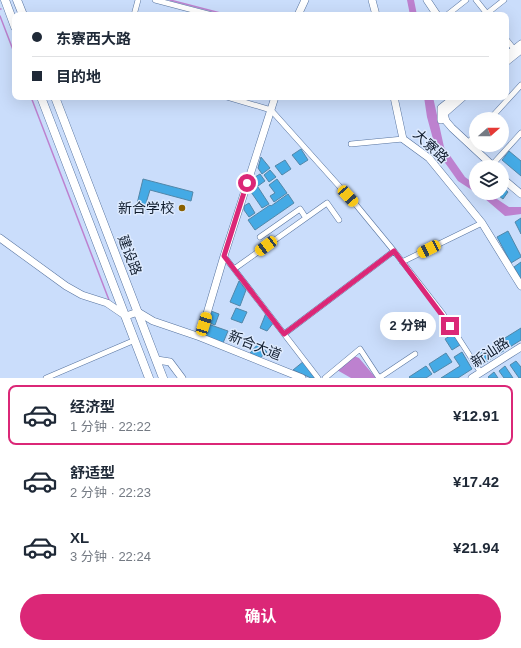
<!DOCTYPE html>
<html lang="zh">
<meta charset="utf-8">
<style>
body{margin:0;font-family:Helvetica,"Noto Sans SC",sans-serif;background:#f6f6f7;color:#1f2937;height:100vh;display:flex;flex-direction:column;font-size:15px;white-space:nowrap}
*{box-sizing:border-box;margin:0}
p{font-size:13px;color:#747a83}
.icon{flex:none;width:22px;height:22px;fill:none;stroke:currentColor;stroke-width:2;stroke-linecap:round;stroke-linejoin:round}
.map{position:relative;height:378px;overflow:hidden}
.sheet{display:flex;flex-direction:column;background:#fff;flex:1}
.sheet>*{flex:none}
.guide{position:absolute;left:12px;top:12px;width:497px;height:88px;border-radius:8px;box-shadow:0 4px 16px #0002;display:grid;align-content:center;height:88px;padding:0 20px;background:#fff}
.needle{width:26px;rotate:69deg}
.buttons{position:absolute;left:469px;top:112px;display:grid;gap:8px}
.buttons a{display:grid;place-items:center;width:40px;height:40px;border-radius:50%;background:#fff;box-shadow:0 4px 16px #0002;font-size:20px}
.end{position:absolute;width:18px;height:18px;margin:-9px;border:5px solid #db2777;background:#fff;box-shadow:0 0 0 2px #fff}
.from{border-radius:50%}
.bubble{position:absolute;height:28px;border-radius:14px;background:#fff;box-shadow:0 4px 16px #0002;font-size:13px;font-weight:700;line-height:28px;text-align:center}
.car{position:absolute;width:12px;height:24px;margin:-12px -6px;border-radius:5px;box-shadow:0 0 3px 1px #0007;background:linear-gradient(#f5c518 24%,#345 0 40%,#f5c518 0 76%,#345 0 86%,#f5c518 0)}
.guide b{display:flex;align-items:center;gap:14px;height:38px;font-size:15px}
.guide b+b{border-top:1px solid #e0e1e3}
.guide i{width:10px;height:10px;background:#1f2937}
ul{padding:7px 0 0;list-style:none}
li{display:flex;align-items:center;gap:12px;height:60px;margin:0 8px 6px;padding:0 12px;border:2px solid transparent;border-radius:8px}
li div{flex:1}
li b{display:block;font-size:15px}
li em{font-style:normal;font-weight:700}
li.on{border-color:#db2777}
li>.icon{width:36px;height:36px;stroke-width:1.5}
.action{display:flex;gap:8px;margin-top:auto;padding:8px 20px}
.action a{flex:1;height:46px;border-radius:24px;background:#db2777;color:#fff;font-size:16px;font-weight:700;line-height:46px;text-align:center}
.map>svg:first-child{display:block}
.water{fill:#bd81cf}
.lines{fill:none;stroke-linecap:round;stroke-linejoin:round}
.stream{stroke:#bd81cf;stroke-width:1.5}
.building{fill:#44aae5;stroke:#5287a9}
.street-casing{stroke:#56739f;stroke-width:6}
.secondary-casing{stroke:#56739f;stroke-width:8}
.primary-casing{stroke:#56739f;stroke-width:9}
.street{stroke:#fff;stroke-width:5}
.secondary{stroke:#fff;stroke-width:7}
.primary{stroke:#fff;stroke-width:8}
.route{stroke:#db2777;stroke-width:5}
.poi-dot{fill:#8a6001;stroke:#ddeafe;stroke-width:1.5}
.labels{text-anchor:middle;stroke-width:3;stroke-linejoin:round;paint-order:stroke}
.street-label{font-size:14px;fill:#111d2e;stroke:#ddeafe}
.poi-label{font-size:14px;fill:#111d2e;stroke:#ddeafe;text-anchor:end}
</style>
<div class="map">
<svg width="521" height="378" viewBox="0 0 521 378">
<rect width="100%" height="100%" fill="#caddfb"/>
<path class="water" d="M407,0H414L417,15H410Z
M424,97H433L444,147L465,177L476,185V193H488L509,207H521V214L505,216L484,198L458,181L436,150L427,117Z
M354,356L359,358L376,378H351L337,370Z"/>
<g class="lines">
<path class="stream" d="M170,0L228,15
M0,9H1
M0,16L15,55
M31,97L109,300"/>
</g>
<path class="building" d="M301,149L308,160L300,165L292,155Z
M509,151L521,161V176L502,160Z
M261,157L270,168L262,174L258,168Z
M285,160L291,169L282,175L275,166Z
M270,170L276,177L269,182L264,175Z
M260,174L265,181L258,186L255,182V177Z
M143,179L193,192L191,201L150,190L146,203L154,205L152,212L136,208Z
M277,179L287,193L274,202L270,196L275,193L269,185Z
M256,184L269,204L262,208L251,192L253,191L251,187Z
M502,187L508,192L503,199L495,193H502Z
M288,194L294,203L255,230L248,220L270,205L271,206Z
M249,203L255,213L249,217L244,210V206Z
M521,218V234L515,222Z
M508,231L521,256V257L511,263L497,237Z
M521,262V279L514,267Z
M239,281L246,290L240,306L230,302Z
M236,308L247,312L242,323L231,319Z
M211,311L219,314L215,325L207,322Z
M266,313L274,322L267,331L260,328Z
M208,324L228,331L223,343L204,336Z
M521,328V340L481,365L476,356Z
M453,334L460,345L452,350L445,339Z
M259,343L267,352L260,358L250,353Z
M462,352L472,369L458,378H441L460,366L454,357Z
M446,353L452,362L434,373L429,364Z
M304,361L316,376L314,378H311L293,370Z
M516,361L521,367V378H519L510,365Z
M426,366L432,374L426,378H410L409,377Z
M505,366L513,378H504L499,371Z
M494,372L498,378H489L488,377Z"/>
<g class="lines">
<g class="street-casing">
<path id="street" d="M155,0L212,15
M476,0L488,15
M134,15L138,0
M447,15L466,0
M485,15L504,0
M506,39L514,49
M227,97L271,110L357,206L394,251L284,334
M490,119L521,85
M468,143L476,134
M351,144L403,139
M492,165L521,133
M260,237L300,209L306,218
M394,251L443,314L481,373
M224,256L318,378
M402,262L482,223
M234,269L327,203L339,220
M46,378L135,340
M325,378L360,349L379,378
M379,378L415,354"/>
</g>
<g class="secondary-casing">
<path id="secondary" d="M372,0L376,15
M427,0L437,15
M298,15L305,0
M506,56L521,44
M506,62L521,50
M394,97L403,139L429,158L482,223L521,286
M463,97L447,111L444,114L446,121L452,128L494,167
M441,120V108L455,97
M502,178L521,194
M0,238L66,286L82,295L107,303L126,316L138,312L153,321L200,337L302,378
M200,337L224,256L275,97
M157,360L170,362L182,378
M472,378L521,347"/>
</g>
<g class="primary-casing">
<path id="primary" d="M5,0L15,27
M17,0L23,15
M41,97L149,378
M55,97L163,378"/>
</g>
<use href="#street" class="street"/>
<use href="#secondary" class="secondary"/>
<use href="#primary" class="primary"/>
</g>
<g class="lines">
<path class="route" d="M247,183L224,256L284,334L394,251L450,326"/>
</g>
<circle class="poi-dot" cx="182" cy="208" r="4"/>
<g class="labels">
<g class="street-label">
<text transform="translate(431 146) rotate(43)" y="5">大寮路</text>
<text transform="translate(130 255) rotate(69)" y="5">建设路</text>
<text transform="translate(255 345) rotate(22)" y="5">新合大道</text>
<text transform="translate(490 352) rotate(-33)" y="5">新汕路</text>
</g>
<g class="poi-label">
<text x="174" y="213">新合学校</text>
</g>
</g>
</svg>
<div class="buttons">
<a><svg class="needle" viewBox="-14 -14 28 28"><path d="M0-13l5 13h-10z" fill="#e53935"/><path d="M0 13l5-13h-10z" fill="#747a83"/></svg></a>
<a><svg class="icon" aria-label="layers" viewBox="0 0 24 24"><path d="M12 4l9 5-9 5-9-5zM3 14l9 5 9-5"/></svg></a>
</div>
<i class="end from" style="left:247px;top:183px"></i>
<i class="end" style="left:450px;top:326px"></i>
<div class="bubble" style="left:380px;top:312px;width:56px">2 分钟</div>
<i class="car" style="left:348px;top:196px;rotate:138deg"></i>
<i class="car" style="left:266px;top:246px;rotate:233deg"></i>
<i class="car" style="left:429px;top:249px;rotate:244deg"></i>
<i class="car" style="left:204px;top:324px;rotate:17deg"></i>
<div class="guide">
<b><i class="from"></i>东寮西大路</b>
<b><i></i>目的地</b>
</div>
</div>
<section class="sheet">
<ul>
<li class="on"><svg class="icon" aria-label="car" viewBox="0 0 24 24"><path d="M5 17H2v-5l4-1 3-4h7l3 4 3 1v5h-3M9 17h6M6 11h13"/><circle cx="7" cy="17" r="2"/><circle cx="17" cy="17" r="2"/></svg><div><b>经济型</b><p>1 分钟 · 22:22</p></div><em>¥12.91</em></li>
<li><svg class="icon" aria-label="car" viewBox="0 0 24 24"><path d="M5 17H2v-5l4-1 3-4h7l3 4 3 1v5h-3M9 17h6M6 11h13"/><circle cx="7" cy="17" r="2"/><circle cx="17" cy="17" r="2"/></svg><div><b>舒适型</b><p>2 分钟 · 22:23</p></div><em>¥17.42</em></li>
<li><svg class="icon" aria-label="car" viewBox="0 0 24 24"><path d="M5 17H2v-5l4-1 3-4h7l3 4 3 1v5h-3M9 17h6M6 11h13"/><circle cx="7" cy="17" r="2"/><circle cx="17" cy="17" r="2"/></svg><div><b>XL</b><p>3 分钟 · 22:24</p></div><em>¥21.94</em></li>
</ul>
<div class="action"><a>确认</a></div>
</section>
